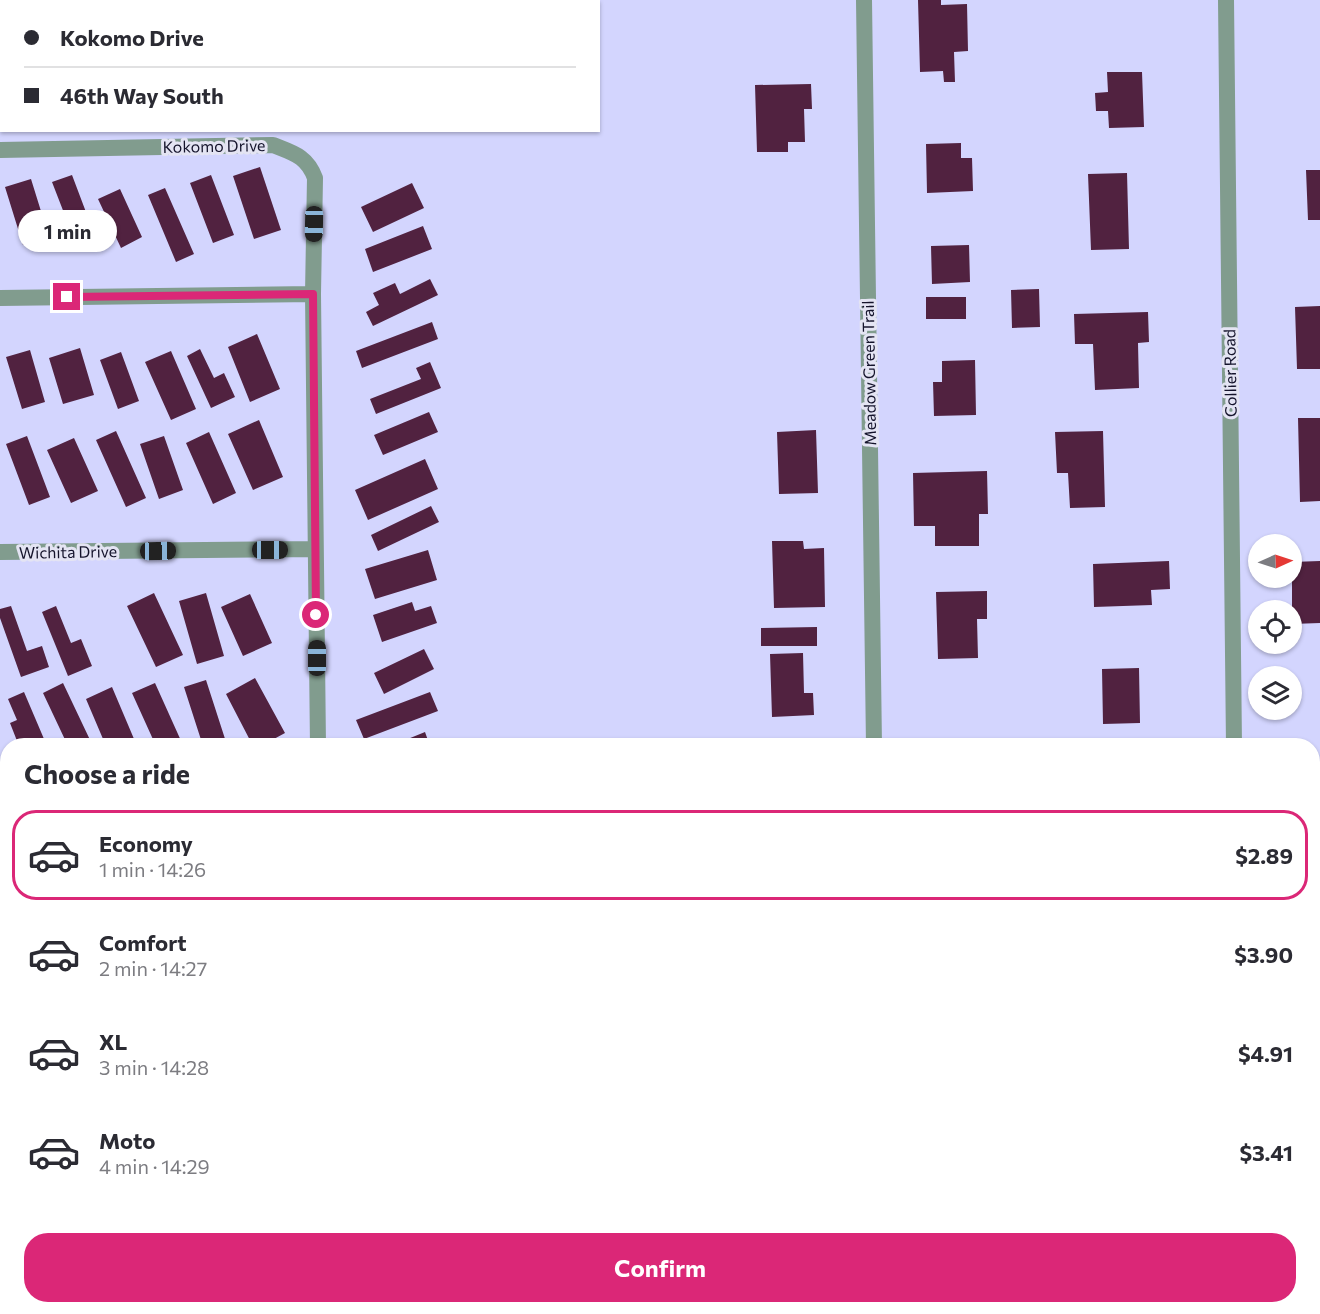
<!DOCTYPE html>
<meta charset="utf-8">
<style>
body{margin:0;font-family:Commissioner,sans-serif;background:#f7f7f7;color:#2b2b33;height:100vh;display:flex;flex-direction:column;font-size:22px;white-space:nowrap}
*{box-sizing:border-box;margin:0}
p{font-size:20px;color:#7c7c81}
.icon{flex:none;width:33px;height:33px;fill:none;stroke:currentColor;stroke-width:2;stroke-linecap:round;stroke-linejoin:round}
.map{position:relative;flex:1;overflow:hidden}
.details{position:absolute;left:0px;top:738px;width:1320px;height:576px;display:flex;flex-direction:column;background:#fff;border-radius:24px 24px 0 0;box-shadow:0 2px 4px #0004}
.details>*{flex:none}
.banner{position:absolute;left:0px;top:0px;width:600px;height:132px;box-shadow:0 2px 4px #0004;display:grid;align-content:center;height:132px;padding:0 24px;background:#fff}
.needle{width:39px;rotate:87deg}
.tools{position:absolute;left:1248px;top:534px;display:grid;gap:12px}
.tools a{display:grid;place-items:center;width:54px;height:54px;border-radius:50%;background:#fff;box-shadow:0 2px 4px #0004;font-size:30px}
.end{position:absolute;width:27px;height:27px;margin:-14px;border:8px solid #db2777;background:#fff;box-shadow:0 0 0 3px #fff}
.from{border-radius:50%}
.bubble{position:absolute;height:42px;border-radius:21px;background:#fff;box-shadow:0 2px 4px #0004;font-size:20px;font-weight:700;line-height:42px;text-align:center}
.car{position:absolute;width:18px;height:36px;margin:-18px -9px;border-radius:8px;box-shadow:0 0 4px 2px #0007;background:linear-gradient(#222 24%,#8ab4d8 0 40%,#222 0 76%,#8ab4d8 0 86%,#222 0)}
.banner b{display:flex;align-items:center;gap:21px;height:57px;font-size:22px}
.banner b+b{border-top:2px solid #e1e1e2}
.banner i{width:15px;height:15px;background:#2b2b33}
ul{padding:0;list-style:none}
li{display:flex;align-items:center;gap:18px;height:90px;margin:0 12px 9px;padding:0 12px;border:3px solid transparent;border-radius:24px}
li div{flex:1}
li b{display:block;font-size:22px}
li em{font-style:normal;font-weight:700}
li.on{border-color:#db2777}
li>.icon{width:54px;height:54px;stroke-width:1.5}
h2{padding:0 24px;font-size:27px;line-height:72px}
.button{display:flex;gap:12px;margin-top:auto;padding:12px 24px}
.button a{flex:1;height:69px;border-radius:24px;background:#db2777;color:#fff;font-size:24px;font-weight:700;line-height:69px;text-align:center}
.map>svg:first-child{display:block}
.built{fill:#c5c7f5}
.building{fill:#512240}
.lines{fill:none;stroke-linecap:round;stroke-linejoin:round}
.service{stroke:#819c8e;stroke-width:12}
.minor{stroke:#819c8e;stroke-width:16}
.secondary{stroke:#557e6b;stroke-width:16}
.route{stroke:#db2777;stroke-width:8}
.labels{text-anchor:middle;stroke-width:6;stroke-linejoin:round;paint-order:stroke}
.street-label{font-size:16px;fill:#14132b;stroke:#e4e4f3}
</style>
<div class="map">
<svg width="1320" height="1314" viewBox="0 0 1320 1314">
<rect width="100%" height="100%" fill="#d3d5fe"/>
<path class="built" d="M0,1090H7L8,1289L0,1290Z"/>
<path class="building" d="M918,0H941V5L967,4L968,51L954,52L955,82H944L943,71L920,72Z
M1107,72H1142L1144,127L1109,128L1108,111H1096L1095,93L1108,92Z
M811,84L812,109H804L805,142H788V152H757L755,85Z
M961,143V158H972L973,191L927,193L926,144Z
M260,167L281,230L254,239L233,176Z
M1306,170H1320V220H1308Z
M1127,173L1129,249L1091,250L1088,174Z
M72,175L95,236L76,244L52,182Z
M211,175L234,235L213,243L190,183Z
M31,179L49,237L23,245L5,187Z
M412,183L424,208L373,232L361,207Z
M165,188L194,254L176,262L148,195Z
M120,189L142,237L121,248L98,199Z
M423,226L432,249L373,272L365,249Z
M969,245L970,282L932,284L931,246Z
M430,279L438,295L373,326L366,312L379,305L373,293L395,283L400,294Z
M1039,289L1040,327L1012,328L1011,290Z
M926,297H966V319H926Z
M1320,306V369H1297L1295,307Z
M1148,312L1149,342L1138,343L1139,388L1095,390L1093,344H1075L1074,314Z
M432,322L438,339L362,368L356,351Z
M257,334L280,389L250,402L228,347Z
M80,348L94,395L63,404L49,358Z
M200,349L214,378L224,373L235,397L211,408L187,356Z
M30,350L45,402L22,409L6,357Z
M171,351L196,409L171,420L145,362Z
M121,352L139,401L118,409L100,360Z
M975,360L976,415L934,416L933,382H942V361Z
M430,362L441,388L376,414L370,399L421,379L416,368Z
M429,412L438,432L383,455L374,435Z
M1298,418H1320V501L1300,502Z
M259,420L283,477L253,490L228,434Z
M816,430L818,493L779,494L777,432Z
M116,431L146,498L126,507L96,440Z
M1103,431L1105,507L1070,508L1068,473H1057L1055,432Z
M209,432L236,493L213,504L186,443Z
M27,436L50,497L29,505L6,444Z
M164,436L183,490L159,499L140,444Z
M74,438L98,491L71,503L47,450Z
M425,459L438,489L368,520L355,490Z
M987,471L988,514H979V546H935V526H914L913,473Z
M431,506L439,522L378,551L371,535Z
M772,541H803L804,549L824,548L825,607L774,608Z
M428,550L437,580L375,599L365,569Z
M1169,561L1170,589L1151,590L1152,605L1094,607L1093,564Z
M1320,561V623L1292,624V562Z
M987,591V619H977L978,658L938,659L936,592Z
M154,593L183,655L156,667L127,606Z
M206,593L224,656L197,664L179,601Z
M250,594L272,643L243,656L221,607Z
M412,602L415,611L431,606L437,623L382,642L373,615Z
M11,606L27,651L42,646L49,667L21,677L0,618V609Z
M56,606L71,643L81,639L92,666L68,676L42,612Z
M817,627V646H761V628Z
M424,649L434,669L384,694L374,673Z
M803,653L804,693H813L814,715L772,717L770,654Z
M1139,668L1140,723L1103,724L1102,669Z
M255,678L285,733L261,746H253L226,694Z
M206,680L227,745L225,746H203L184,687Z
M63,683L91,742L83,746H68L43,693Z
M155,683L182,743L177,746H156L132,693Z
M112,687L137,746H106L86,699Z
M24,692L47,746H30L29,743L19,746L10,723L17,720L8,699Z
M430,692L438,711L364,739L356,720Z
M425,732L430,746H393V745Z
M0,879L7,897L0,900Z
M0,904L8,921L0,925Z
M0,968L8,987V1007L0,1009Z
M1,1126H8V1213H2Z
M1312,1134H1320V1204H1312Z"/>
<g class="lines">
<path class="service" d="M1312,1043H1320
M0,1252L8,1251
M552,1306V1314"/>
<path class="minor" d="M864,0L874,746
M1226,0L1234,746
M0,150L273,145C293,153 307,156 315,178L313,294L318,746
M0,298L313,294
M0,552L315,549
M0,807H8
M0,1063H8
M325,1314V1306"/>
<path class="secondary" d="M1312,1283L1320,1282
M186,1314L263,1306"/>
</g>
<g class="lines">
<path class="route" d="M67,297L313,294L316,615"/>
</g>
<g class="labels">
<g class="street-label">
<text transform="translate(214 146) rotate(-1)" y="6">Kokomo Drive</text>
<text transform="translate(869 373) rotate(-91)" y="6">Meadow Green Trail</text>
<text transform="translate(1230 373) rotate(-91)" y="6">Collier Road</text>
<text transform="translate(68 552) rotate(-1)" y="6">Wichita Drive</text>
</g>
</g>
</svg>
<div class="tools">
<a><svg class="needle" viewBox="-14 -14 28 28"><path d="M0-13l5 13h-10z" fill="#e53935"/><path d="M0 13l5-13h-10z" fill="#7c7c81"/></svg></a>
<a><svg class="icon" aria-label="locate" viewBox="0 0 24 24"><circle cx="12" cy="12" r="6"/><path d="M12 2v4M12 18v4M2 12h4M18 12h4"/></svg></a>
<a><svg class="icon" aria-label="layers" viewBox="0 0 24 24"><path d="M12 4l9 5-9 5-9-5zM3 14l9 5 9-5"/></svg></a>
</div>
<i class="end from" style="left:316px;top:615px"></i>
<i class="end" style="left:67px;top:297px"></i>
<div class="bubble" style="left:18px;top:210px;width:99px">1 min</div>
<i class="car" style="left:314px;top:224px;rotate:181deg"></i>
<i class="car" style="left:270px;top:550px;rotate:90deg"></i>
<i class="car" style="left:158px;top:551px;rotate:89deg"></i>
<i class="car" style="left:317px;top:658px;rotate:0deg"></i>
<div class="banner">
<b><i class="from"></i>Kokomo Drive</b>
<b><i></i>46th Way South</b>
</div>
<section class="details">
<h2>Choose a ride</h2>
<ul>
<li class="on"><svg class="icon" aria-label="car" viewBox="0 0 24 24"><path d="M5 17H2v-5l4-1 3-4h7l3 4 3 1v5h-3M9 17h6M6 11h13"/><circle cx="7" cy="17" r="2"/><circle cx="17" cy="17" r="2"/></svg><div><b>Economy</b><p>1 min · 14:26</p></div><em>$2.89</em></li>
<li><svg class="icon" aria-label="car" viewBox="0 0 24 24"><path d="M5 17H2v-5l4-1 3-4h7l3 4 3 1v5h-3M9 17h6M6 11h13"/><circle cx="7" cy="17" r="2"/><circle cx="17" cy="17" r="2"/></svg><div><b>Comfort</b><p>2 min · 14:27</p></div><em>$3.90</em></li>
<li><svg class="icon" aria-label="car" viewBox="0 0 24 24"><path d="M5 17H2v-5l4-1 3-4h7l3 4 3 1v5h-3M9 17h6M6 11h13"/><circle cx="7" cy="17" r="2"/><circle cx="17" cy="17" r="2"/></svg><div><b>XL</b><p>3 min · 14:28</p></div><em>$4.91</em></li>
<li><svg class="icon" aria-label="car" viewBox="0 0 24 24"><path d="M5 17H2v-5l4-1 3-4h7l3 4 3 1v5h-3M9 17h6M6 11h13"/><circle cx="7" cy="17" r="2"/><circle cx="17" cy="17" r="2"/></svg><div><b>Moto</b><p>4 min · 14:29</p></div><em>$3.41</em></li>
</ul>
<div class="button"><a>Confirm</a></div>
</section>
</div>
